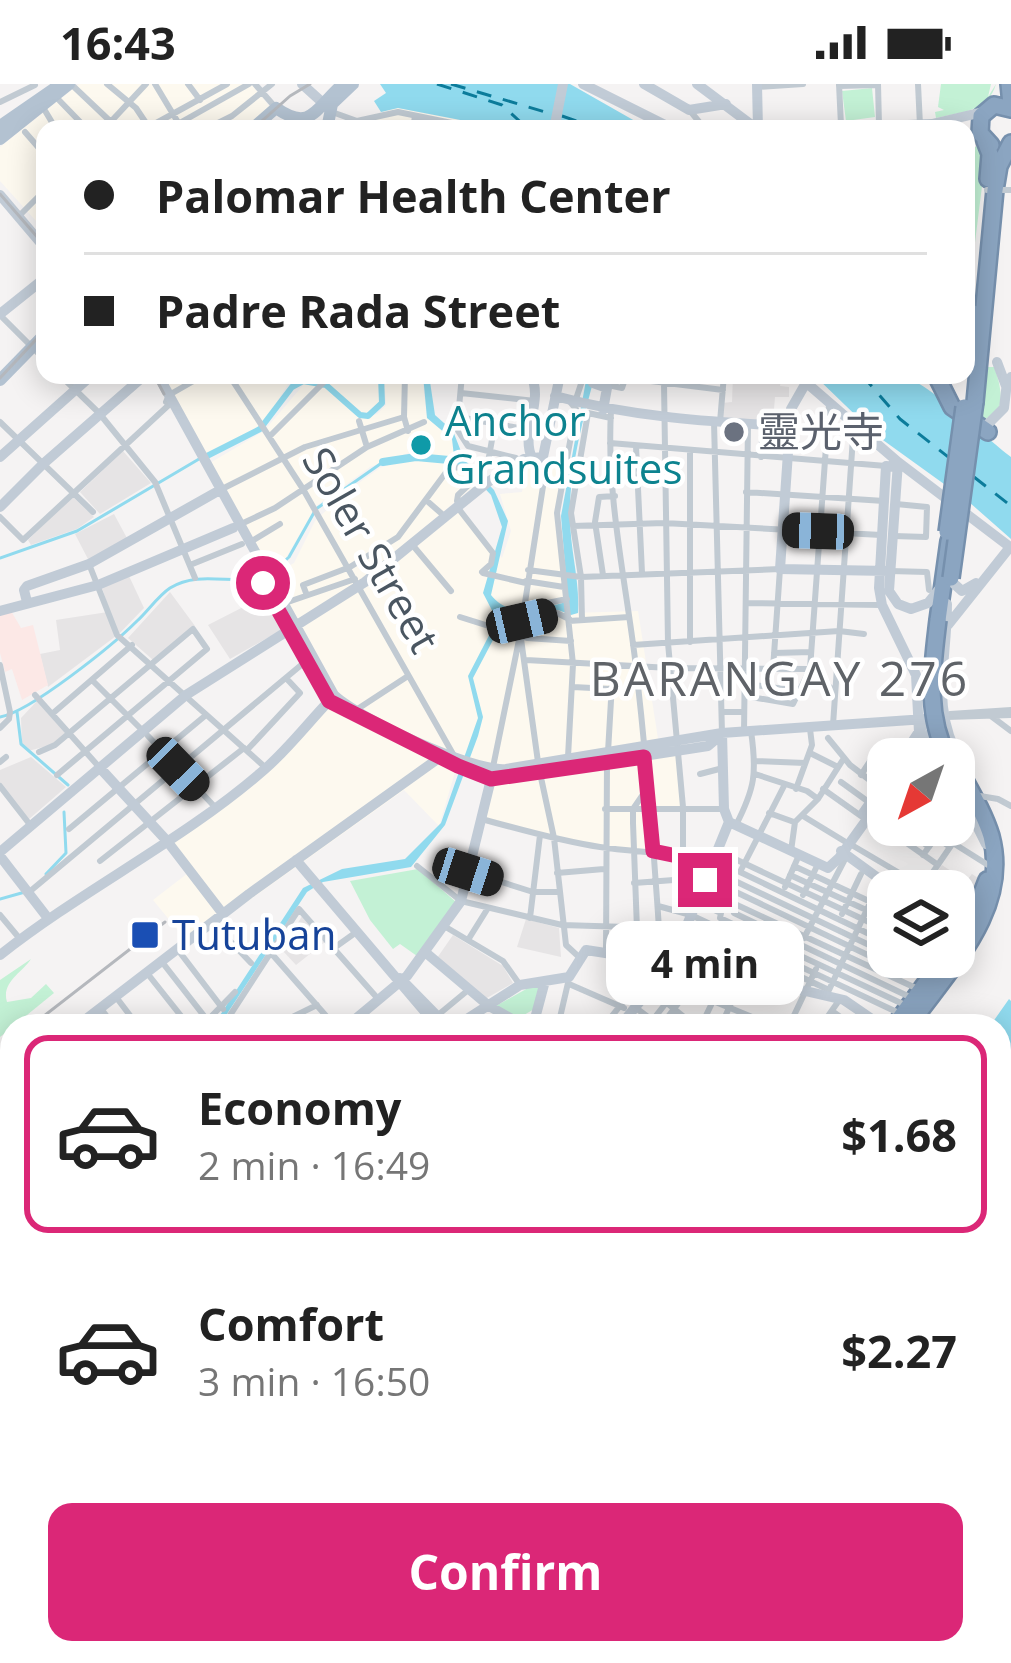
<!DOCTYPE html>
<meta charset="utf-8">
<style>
body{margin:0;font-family:"Open Sans","Noto Sans SC",sans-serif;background:#f6f6f6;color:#222;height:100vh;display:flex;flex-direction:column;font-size:45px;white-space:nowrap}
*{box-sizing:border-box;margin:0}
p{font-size:39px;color:#767676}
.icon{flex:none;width:66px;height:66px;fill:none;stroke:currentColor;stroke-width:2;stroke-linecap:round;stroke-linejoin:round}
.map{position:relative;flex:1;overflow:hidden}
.side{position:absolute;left:0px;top:930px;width:1011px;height:651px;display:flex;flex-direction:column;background:#fff;border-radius:36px 36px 0 0;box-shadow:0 6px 30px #0003}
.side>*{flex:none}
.guide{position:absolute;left:36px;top:36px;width:939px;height:264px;border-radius:24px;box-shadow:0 6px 30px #0003;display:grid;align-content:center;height:264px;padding:0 48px;background:#fff}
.needle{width:78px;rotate:220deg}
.controls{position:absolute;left:867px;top:654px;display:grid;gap:24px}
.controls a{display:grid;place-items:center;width:108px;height:108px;border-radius:24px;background:#fff;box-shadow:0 6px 30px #0003;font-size:60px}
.end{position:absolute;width:54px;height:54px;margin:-27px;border:15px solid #db2777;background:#fff;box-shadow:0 0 0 6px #fff}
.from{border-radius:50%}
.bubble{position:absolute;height:84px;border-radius:24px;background:#fff;box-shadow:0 6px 30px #0003;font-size:39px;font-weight:700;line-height:84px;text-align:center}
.car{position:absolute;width:36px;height:72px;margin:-36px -18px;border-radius:15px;box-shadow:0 0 9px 3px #0007;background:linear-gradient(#222 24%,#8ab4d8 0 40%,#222 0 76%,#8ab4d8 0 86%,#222 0)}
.guide b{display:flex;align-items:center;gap:42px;height:114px;font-size:45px}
.guide b+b{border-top:3px solid #e0e0e0}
.guide i{width:30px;height:30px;background:#222}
ul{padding:21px 0 0;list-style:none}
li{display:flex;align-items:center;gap:36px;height:198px;margin:0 24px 18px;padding:0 24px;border:6px solid transparent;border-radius:24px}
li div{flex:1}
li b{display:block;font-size:45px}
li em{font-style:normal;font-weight:700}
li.active{border-color:#db2777}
li>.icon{width:108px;height:108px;stroke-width:1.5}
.cta{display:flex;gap:24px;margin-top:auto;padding:24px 48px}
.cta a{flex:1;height:138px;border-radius:24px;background:#db2777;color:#fff;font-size:48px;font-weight:700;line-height:138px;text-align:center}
.status{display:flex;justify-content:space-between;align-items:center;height:84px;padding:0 60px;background:#fff;direction:ltr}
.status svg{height:33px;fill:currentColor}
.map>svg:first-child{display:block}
.commercial{fill:#fdf9ef}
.education{fill:#e6e4e5}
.medical{fill:#fce8e6}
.green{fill:#c3f1d5}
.water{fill:#90daee}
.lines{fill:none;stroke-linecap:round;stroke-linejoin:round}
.stream{stroke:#90daee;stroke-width:3}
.canal{stroke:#90daee;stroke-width:6}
.river{stroke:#90daee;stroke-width:8}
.ferry{stroke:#0c7c9b;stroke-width:3;stroke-dasharray:15 12;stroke-linecap:butt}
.street-tunnel{stroke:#caccce;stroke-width:6;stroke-dasharray:6 3;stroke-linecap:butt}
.highway-casing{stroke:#7690ad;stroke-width:20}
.street{stroke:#c1cad2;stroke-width:6}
.secondary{stroke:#c1cbd6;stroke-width:10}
.primary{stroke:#b3c2d1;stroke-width:12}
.highway{stroke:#8ba5c1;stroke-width:15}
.tram{stroke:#b5b8bd;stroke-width:3}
.rail{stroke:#b5b8bd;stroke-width:3}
.highway-bridge-casing{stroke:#7690ad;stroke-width:20;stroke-linecap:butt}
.highway-bridge{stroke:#8ba5c1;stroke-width:15}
.route{stroke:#db2777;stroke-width:15}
.worship-dot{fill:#6b7280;stroke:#fff;stroke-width:4.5}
.culture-dot{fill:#0f9aa8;stroke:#fff;stroke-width:4.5}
.transit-dot{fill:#1a4fb4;stroke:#fff;stroke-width:4.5}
.labels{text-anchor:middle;stroke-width:9;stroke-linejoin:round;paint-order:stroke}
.culture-label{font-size:42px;fill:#0d838f;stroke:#fff;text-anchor:start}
.worship-label{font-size:42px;fill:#5b616d;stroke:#fff;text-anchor:start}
.street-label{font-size:42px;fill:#4a5661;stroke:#fff}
.transit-label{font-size:42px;fill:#164399;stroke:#fff;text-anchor:start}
.quarter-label{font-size:48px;letter-spacing:3px;fill:#5f6368;stroke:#fff}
</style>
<div class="status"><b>16:43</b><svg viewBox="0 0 49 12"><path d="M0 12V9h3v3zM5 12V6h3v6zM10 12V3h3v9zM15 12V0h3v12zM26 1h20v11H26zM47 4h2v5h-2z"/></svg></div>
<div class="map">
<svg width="1011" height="1579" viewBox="0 0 1011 1579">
<rect width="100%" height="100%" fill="#f5f3f3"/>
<path class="commercial" d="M79,0H251L270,23L245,45H45V147L0,97V63Z
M397,24L507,45H350L351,37Z
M162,291H377L380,322L364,330L326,299L303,292L288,300L268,332L251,350L205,372Z
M384,291H422L427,334L452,355L454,372L449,375L411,368L370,383L316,422L283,479L268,488L210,379L264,347L304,300L324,302L360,335L377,330L386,321Z
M402,376L453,379L467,384L480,397L414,452L454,420L502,474L511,447L500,410L522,408L527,378L566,387L558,432L570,529L638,527L659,661L680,658L682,722L648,723L657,771L549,755L477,736L488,698L456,685L439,742L404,706L226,833L168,757L267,684L329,617L291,553L343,511L296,542L271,493L294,479L315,437L346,408L380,384Z
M188,789L219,830L185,855L153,816Z"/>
<path class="education" d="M733,291H782L780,302L789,303V313H775L773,338L722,336V319L732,318Z
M123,367L151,399L100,430L80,408Z
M72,412L94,433L77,445L31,461L28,456Z
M114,430L128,456L89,477L75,450Z
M129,492L144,524L118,551L102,504Z
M170,508L195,542L153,576L128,554Z
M255,517L262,527L271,522L283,545L230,575L208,541Z
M108,528L116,552L48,603L40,570L60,566L56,536Z
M37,617L65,649L51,661L28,667L22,661L21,634Z
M31,673L66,703L28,736L0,699V686Z
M942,781L966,797L972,790L985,799L974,816L963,809L954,820V807H923Z
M302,832L325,858L296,881L282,866Z
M526,835L559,844L561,873L517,863Z
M453,851L503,882L513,899L485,915L437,874Z"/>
<path class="medical" d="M11,527L21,544L33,541L48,601L22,616L12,585L5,588L0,569V531Z"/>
<path class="green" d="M941,0H991L988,13L996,0C988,28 961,28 936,34L935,28L944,26L938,23Z
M872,4L875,33L846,37L842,7Z
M982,60L985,78L966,231V67Z
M988,283H994C1002,303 1009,337 976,335L984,287Z
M418,785L456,818L417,872L400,860L393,865L370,836L350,797Z
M31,875C22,889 1,898 7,918L31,914L46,900L54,909L0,953V896Z
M540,902L536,924L517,935L494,923L528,904Z"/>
<path class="water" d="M380,0H570L649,45H507L398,24L381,28L374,17L386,9Z
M423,291H429L435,331L453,347L464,375L494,406L508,437L491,511C511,536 541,523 568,518L561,432L587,291H595C583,335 569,387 570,433C570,466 580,496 578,529L571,531L558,526L503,537L473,594L483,633L478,652L445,741L411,783L323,798L307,808L219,942H213L303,804L342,785L405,775L441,739L478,634L468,592L497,536L483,509L502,443L491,411L454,372L452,355L427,334Z
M814,291C842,291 872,287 899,291C925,295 986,354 1011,373V455L969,418L876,351Z
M1009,915L1011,917V1000L999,991V942H990Z
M999,1041L1011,1050V1579H701L708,1569H999Z
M12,1474V1537L5,1567L7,1579H0V1496Z"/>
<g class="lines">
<path class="stream" d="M0,474L77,447L199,375
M271,490L289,473L316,425L383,378
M17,628L21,660L68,701
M0,633C30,628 113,561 137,537C148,527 158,512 170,504C199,486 232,501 262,494
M46,790L66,769L64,728
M0,815L25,808
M0,1203L12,1196"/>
<path class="canal" d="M203,374L260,345L292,303L303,297L326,301L360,331L368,332L382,319L381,291"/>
<path class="river" d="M383,378L416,373L460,377"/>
<path class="ferry" d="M437,0L502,21L527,44
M451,0L552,30
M562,32L600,45
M862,291L900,335L952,376
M974,393L1011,422
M999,1392L1011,1365
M999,1424L1011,1395
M999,1461L1011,1430
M999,1504L1011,1470
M999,1554L1011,1517
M920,1579L924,1569
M939,1579L942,1569
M957,1579L960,1569
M975,1579L977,1569
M993,1579L995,1569
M1010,1579L1011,1576"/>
<path class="street-tunnel" d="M795,342L811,344"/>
<g class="highway-casing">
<path id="highway" d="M1009,0L1011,20
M985,57L990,70L988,95
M991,61L980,49L981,32L994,21L1011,25
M966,239L973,229
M936,291L952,323L988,348
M975,318L995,106L999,82L1011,59
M938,536L949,457
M954,860L977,822L987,796
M894,942L945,873
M909,942C948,886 1011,826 991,752C983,726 967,701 954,676
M466,1579L473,1569
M480,1579L487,1569"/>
</g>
<path class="street" d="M71,0L111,38
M107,0L136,24L150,45
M155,0L182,45
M188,0L200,16
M255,0L276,24
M839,0L841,41
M878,0L879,41
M918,0L920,41
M839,2L877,1
M757,3L803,0
M55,12L87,45
M0,18L35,1
M44,25L56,45
M332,28L357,37L398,28L481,45
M691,28L705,45
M149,43L227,0
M104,45L146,0
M169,45L249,0
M206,45L232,32L272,0
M413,45L415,32
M25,48L45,71
M987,106H1011
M18,133L45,106
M1,232L45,276
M60,291L99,329L155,398L195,494
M229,291L303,405L453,670
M356,291L377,295L407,291
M405,291L404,333L408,347
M462,291L457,345L468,362L516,374
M501,291L533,296
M664,300L668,559L683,723V771
M608,301L622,304L625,295H635L723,306
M461,309L535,317
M576,315L584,291
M166,318L169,311L204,291
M611,327C606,412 626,498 636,583C647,680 655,778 661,876
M459,333L530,346
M359,337L367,363
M0,338L93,428
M714,338L722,649
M720,338L724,291
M270,352L331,291
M610,359L886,382
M636,362L642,489
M761,373L763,340
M488,378L495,339
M450,383L463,384L475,395L458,411L457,417
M220,406L305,363L404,333
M746,408L884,417
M426,416L442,430
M458,424L493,469L491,480L482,488
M0,433L23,456L172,318
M239,441L275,424L367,363L424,338
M573,442L664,439L881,451
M894,452L926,453L927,423L896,420
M252,457L280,440
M415,464L451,507
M89,480L117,551L266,684
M190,481L242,460
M528,486L581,493L780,485L773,585
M890,487L927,488L929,506
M483,489L526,499
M603,491L595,438L599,413L615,412
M526,497L564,503
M306,509L303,501L350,483L398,453L450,383
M285,519L355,495
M748,519L882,521
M523,524L567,515
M460,533L527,554L571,557
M582,536L581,493L571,429L588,329L611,334
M522,537L557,529L569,535
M569,537L629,533
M521,555L538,678
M690,558V366
M633,561L839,547L864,550
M774,569L811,568
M526,576L670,584L810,585L834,607
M0,581L10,628L9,635L0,644
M92,596L143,647
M746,600L800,607
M573,603L611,605
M35,611L100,684
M745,612L793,620L810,585L829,321
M356,626L408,592
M722,628H744
M52,630L132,561
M991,632L1011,647
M947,633L1011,631
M945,634L950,630L1011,626
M833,641L854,339
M744,648L748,340
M148,652L214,722
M828,654L850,681L880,704
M247,666L300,609L286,594
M39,668L55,661L193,545L207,565L57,691
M608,668L613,582
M810,669L838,683
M568,673L573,580L557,429L576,325L571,319
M755,677L805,679
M0,678L6,673
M493,683L520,551L546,383L539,375
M540,689L554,754L566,861L579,873
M700,690L723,684
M755,690L807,707L818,715
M861,691L881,660L902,673
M841,698L870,719
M0,702L31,742
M784,702L740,788L888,859
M796,705L812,661L810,645
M823,705L861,732
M980,712L998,715L1011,722
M605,725H724
M769,729L794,738
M803,732L844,757
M481,735C520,745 559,757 600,763C638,769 674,767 711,779
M868,736L898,757L910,741
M736,741C755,704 757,689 751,647
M919,741L950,763
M69,745L206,631
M906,746L929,763
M901,755L938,781
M953,759L988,781
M850,760L923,803
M718,767L888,847
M791,767L795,738L818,715L844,674
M923,771L945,741
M100,777L244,664
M417,782L461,817L562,841L659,844L684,849L748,879
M794,782L888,826
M712,786L888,870
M470,788L533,808H559
M557,789L604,785
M790,791L888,836
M634,799L687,795L717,799L895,884
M687,803L737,821L918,905
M785,803L799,771
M920,807L972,731
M28,809L306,577
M803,811L818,780
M696,818L721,829L720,834L905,921
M658,822L691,831L901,930
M734,829L914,915
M842,830L861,790
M0,831L20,855
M530,834L540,751
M213,839L251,879
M444,842L503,877L520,901
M804,854L844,777
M720,855L829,906L878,802
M468,856L488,824
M334,864L355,849
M178,866L223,925
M606,867L607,678
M271,869L327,933
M638,872L633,739V725L644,709
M895,873L929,889
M919,873L935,881
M162,878L208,937
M666,887L696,910L774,942
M147,889L189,942
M569,900L624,924
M651,906L695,942
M116,913L138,942
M636,924L660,942
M102,926L114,942
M832,927L853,942
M438,931L467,907
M334,941L335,942
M202,942L235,908
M223,942L299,825L379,916
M274,942L317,921
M558,942L568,899
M604,942L655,878
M648,942L666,919
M661,942L689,905
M701,942L713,917
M721,942L758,858
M789,942L816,885
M821,942L840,915
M0,1015L12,1030
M0,1040L12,1055
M0,1066L12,1081
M0,1099L12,1089
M0,1252L12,1270
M0,1277L12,1297
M0,1311L12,1331
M0,1342L8,1355L12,1354
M126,1569L145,1578
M172,1569L196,1579
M234,1569L255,1579
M276,1569L289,1579
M362,1569L369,1579
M212,1579L215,1569
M266,1579L272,1569
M377,1579L380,1569"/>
<path class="secondary" d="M302,0L323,19
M583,0L673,45
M644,0L689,26L726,20
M697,0L757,45
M757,0L758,45
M554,45L563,0
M811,45L932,40L983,28
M0,111L45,164
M0,230L45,194
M997,278L1006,302
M158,291L334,611C360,635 472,688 506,685L722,649L940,634
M531,291C544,318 520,348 532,374
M590,291L593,299L607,304L603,326
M514,292L515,291
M807,294L809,301L898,378L1010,463
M807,297L791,325L780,485L888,487
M555,312C632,333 709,338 789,342
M988,348V340L1004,324L1007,298L1011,293
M0,373L92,291
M898,378L889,507L898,520L911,525L928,519L940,504
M898,383L886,382L879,504L882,521L916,591L919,648
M0,423L43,380L145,291
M951,497L962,507L976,499
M27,518L24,506L27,502L89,480L220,406
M947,520C947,581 929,624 962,680
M0,527L98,501L233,444
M948,541L1010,463
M901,675L922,643
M910,675L931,648
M100,684L167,757L223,830
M471,687L491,695L509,693L708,662L720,652
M954,696L986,760
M863,729L888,693
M729,738L828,784L839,774L888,706
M841,767L896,807
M0,768L186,611L365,498L488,398L524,375L543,373L560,291
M0,772L47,833
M296,776L437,942
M425,868L489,922L524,942
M0,871C85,804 184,756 265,685C288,665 308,639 329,617
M400,894L447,942
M77,942L249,810L439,674
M347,942L407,892L461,817L491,695
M456,942L520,901L569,893L586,866L715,886L844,916L882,942
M533,942L545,897
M620,942L672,878L729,738L724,725L722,649
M0,1002L12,992
M0,1373L12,1387
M121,1579L126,1569"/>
<path class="primary" d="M0,42L58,2
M252,45L276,24C312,49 316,23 343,0
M327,45L332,20L353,0
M0,55L69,0
M0,296L45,250
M0,1143L12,1158
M8,1207L12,1202
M324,1569L331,1579"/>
<use href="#highway" class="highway"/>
<path class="tram" d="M253,45L290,12L310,0
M0,294L45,246"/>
<path class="rail" d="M0,110L45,162
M154,291L164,310
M31,942L165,838
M0,969L12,960"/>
<g class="highway-bridge-casing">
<path id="highway-bridge" d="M947,448L964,323
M951,494L975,318
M938,536C932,587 925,628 948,675"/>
</g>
<use href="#highway-bridge" class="highway-bridge"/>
</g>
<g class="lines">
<path class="route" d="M263,499L329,617L458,682L491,695L644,673L653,767L711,779L705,796"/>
</g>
<circle class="worship-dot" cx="734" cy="348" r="12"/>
<circle class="culture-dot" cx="421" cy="361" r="12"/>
<rect class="transit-dot" x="130" y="836" width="30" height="30" rx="6"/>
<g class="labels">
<g class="culture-label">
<text x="445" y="352">Anchor<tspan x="445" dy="48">Grandsuites</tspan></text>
</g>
<g class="worship-label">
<text x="758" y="363">靈光寺</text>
</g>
<g class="street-label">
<text transform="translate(371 466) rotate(60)" y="15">Soler Street</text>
</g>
<g class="transit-label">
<text x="172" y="866">Tutuban</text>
</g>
<g class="quarter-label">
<text x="780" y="612">BARANGAY 276</text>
</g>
</g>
</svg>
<div class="controls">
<a><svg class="needle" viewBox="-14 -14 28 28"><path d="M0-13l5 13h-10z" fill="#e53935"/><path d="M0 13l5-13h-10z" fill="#767676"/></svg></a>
<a><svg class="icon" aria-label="layers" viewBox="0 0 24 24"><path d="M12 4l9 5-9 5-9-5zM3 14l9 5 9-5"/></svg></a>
</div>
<i class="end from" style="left:263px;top:499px"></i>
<i class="end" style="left:705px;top:796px"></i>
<div class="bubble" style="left:606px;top:837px;width:198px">4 min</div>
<i class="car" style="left:818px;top:447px;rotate:272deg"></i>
<i class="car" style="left:522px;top:537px;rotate:77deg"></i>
<i class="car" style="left:178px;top:685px;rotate:136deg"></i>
<i class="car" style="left:468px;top:788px;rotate:108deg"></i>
<div class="guide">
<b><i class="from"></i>Palomar Health Center</b>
<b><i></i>Padre Rada Street</b>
</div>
<section class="side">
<ul>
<li class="active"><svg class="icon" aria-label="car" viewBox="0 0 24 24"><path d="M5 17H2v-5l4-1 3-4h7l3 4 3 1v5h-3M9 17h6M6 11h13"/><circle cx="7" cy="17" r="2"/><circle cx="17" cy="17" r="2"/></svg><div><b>Economy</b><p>2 min · 16:49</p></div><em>$1.68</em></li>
<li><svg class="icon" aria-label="car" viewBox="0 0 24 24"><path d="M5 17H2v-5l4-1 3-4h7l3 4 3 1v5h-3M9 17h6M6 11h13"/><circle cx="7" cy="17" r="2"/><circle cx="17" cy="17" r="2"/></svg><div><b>Comfort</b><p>3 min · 16:50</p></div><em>$2.27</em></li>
</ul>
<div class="cta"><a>Confirm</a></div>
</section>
</div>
